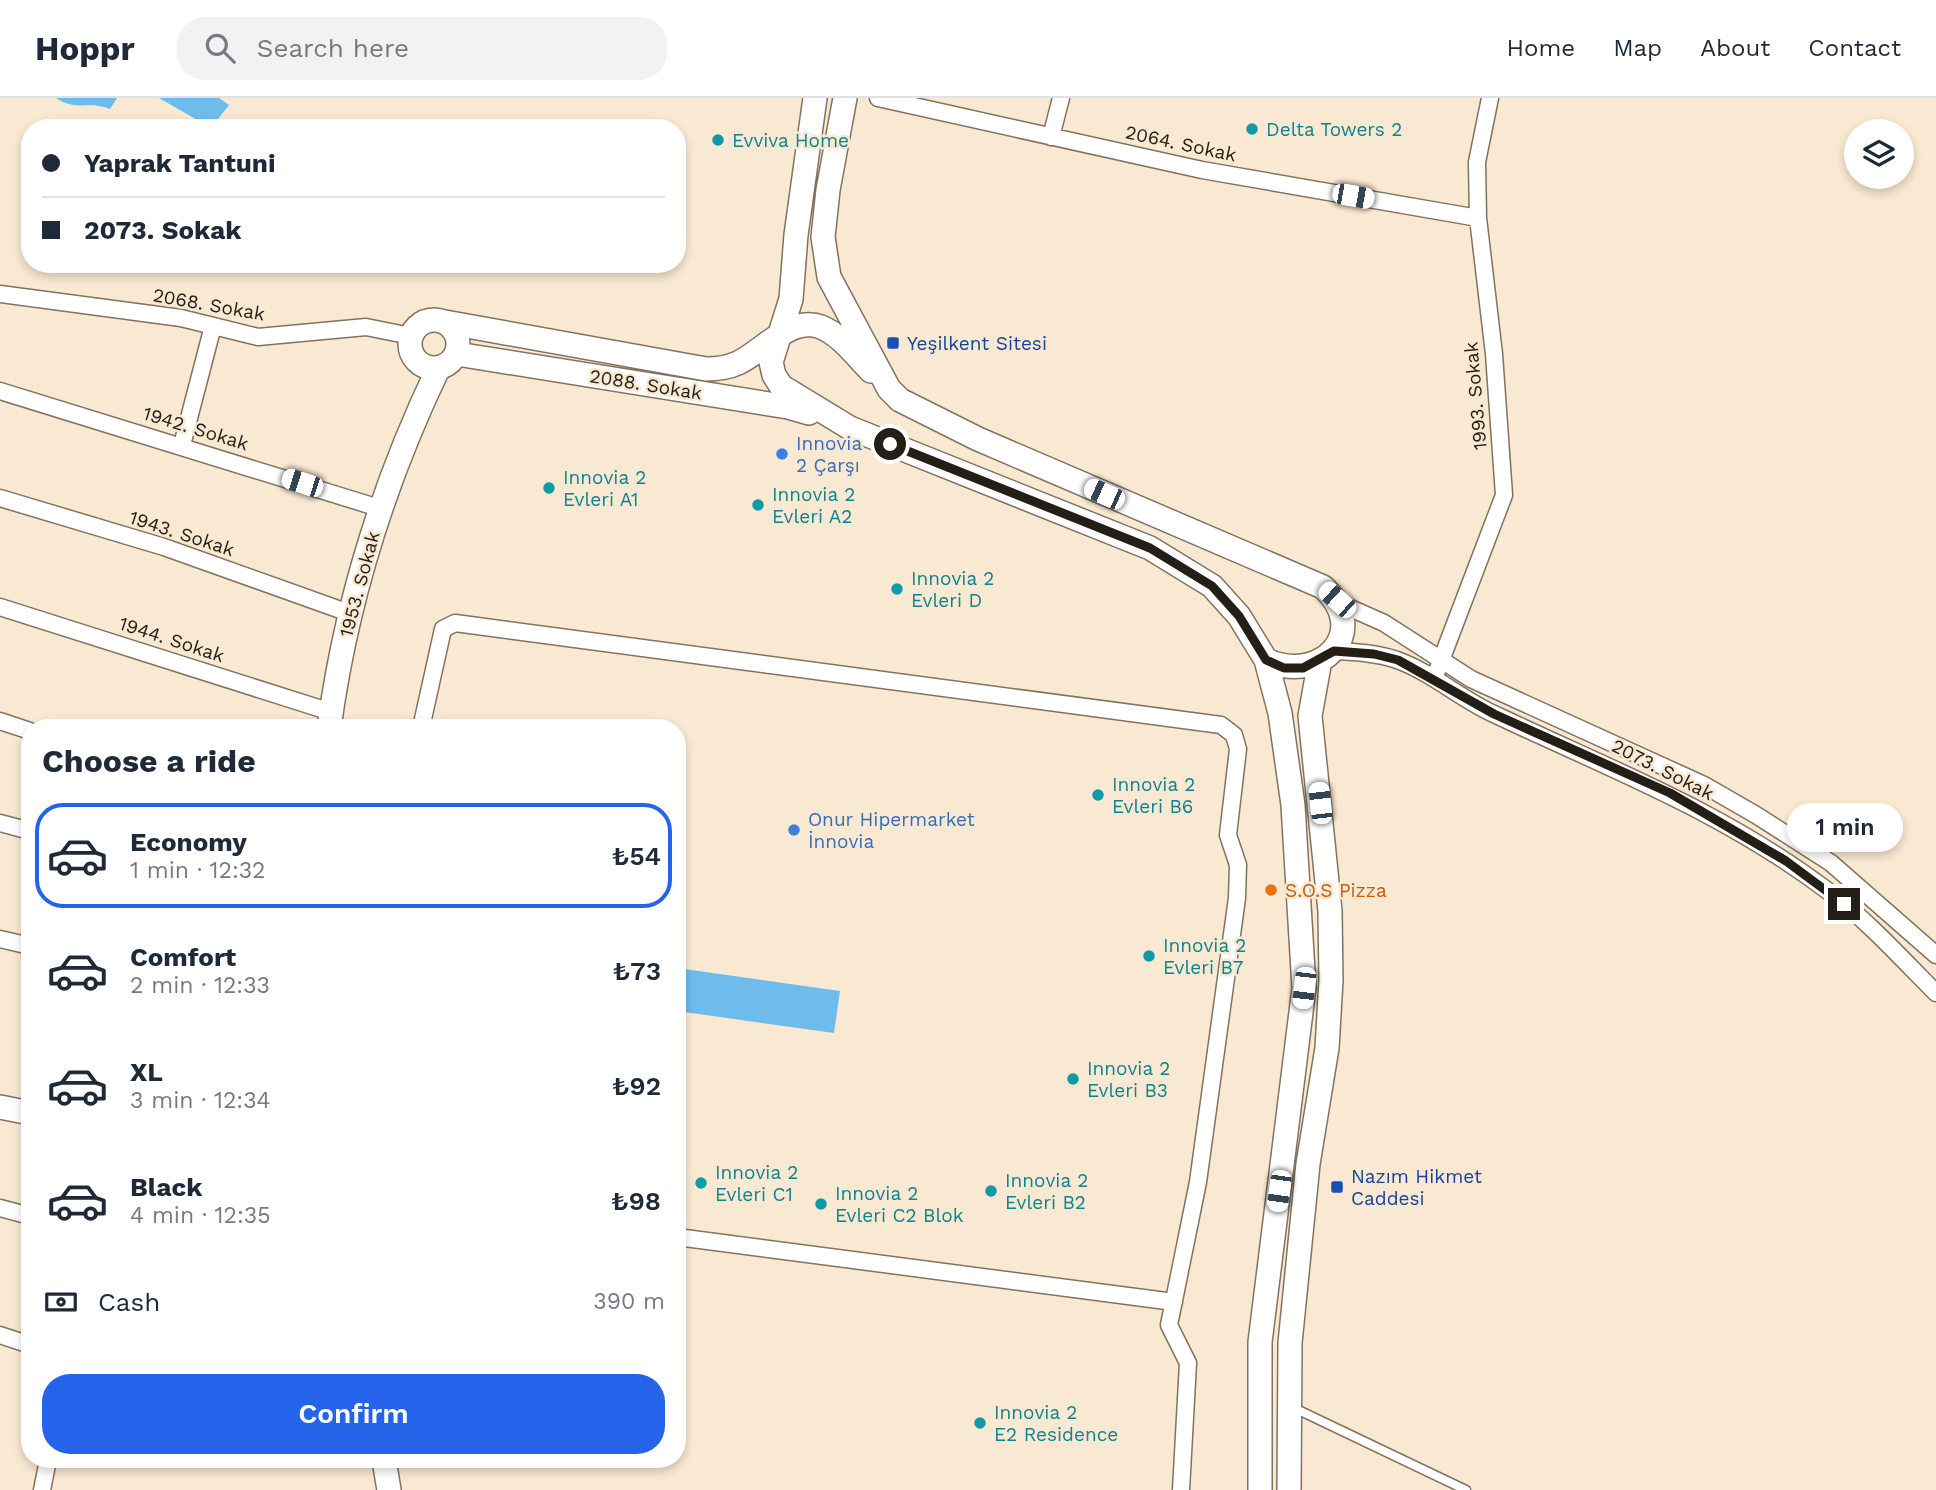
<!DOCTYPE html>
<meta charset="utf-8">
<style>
body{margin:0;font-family:"Work Sans",sans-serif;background:#f2f2f3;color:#1f2937;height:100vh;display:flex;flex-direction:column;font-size:26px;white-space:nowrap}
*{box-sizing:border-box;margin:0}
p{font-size:23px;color:#747a83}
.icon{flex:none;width:38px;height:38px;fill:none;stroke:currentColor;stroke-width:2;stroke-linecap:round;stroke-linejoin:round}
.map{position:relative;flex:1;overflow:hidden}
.drawer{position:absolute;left:21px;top:621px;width:665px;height:749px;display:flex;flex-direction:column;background:#fff;border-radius:28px;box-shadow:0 4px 10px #0003}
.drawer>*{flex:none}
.banner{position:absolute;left:21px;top:21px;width:665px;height:154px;border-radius:28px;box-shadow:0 4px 10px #0003;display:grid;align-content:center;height:154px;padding:0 21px;background:#fff}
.controls{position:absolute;left:1844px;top:21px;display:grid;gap:14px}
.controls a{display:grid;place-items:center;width:70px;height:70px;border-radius:50%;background:#fff;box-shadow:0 4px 10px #0003;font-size:35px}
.end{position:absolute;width:32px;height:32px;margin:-16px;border:9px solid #231e16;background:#fff;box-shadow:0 0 0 4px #fff}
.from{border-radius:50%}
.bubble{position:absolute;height:49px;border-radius:24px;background:#fff;box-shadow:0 4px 10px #0003;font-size:23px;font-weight:600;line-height:49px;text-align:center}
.car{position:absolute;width:21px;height:42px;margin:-21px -10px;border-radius:9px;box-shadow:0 0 5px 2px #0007;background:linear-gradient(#fff 24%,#345 0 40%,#fff 0 76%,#345 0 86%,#fff 0)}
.banner b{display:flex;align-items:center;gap:24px;height:66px;font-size:26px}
.banner b+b{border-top:2px solid #e0e1e3}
.banner i{width:18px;height:18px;background:#1f2937}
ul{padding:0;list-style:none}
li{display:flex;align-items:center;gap:21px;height:105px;margin:0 14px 10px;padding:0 7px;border:4px solid transparent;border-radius:28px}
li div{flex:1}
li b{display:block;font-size:26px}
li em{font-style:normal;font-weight:600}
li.active{border-color:#2563eb}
li>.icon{width:63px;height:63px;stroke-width:1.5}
h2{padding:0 21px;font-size:32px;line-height:84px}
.pay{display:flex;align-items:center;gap:18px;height:77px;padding:0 21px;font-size:26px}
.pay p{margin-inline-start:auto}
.button{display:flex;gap:14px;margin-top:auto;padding:14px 21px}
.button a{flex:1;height:80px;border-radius:28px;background:#2563eb;color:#fff;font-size:28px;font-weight:600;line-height:80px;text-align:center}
header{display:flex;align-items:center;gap:42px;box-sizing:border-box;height:98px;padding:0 35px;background:#fff;border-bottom:2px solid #e0e1e3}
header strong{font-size:33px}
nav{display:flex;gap:38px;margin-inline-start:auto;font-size:24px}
.search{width:490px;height:63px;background:#f2f2f3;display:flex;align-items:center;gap:18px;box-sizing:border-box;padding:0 24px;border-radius:28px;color:#747a83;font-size:26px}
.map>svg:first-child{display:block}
.water{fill:#6dbcec}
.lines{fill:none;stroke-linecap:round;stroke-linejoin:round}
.lane-casing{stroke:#81735f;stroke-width:11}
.street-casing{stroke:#81735f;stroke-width:19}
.secondary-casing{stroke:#81735f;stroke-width:26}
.lane{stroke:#fff;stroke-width:8}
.street{stroke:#fff;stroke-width:16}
.secondary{stroke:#fff;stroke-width:23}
.route{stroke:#231e16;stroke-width:9}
.culture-dot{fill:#0f9aa8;stroke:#f9e9d2;stroke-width:2.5}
.transit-dot{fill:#1a4fb4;stroke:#f9e9d2;stroke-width:2.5}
.shop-dot{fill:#3f7fe0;stroke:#f9e9d2;stroke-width:2.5}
.food-dot{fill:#e8710a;stroke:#f9e9d2;stroke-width:2.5}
.labels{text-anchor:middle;stroke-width:5;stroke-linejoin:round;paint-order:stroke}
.culture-label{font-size:19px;fill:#0d838f;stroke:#f9e9d2;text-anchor:start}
.street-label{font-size:19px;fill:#231e16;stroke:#f9e9d2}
.transit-label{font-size:19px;fill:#164399;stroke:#f9e9d2;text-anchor:start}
.shop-label{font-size:19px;fill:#366cbe;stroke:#f9e9d2;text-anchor:start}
.food-label{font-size:19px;fill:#c56008;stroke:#f9e9d2;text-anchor:start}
</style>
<header>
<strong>Hoppr</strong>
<div class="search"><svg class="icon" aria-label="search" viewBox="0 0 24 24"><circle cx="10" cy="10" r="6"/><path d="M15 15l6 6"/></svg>Search here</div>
<nav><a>Home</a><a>Map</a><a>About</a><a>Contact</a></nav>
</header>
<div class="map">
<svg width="1936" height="1392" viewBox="0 0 1936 1392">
<rect width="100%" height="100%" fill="#f9e9d2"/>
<path class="water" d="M56,0H117L110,11C87,2 78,14 56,0Z
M159,0H219L229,7L211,30Z
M677,870L840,893L834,935L677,913Z"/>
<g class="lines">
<g class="lane-casing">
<path id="lane" d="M1292,1309L1466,1392"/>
</g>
<g class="street-casing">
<path id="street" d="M878,0L1202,72L1478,120
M1051,39L1061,0
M0,196L181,220L258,239L366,229L411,238
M0,293L379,410
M182,347L213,228
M0,400L164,449L349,515
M1339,505L1384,525L1471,581L1704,687L1756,717L1831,765L1936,857
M0,509L331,614
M1334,553C1355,554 1377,555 1397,562C1431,574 1461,601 1494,616C1612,672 1722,713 1828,793C1867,822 1901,860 1936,895
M1437,573L1504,397L1494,256L1478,120L1477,64L1490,0
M0,623L30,633
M421,630L443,531L455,525L1221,627L1234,637L1238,651L1228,737L1238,767L1237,800L1198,1084L1169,1227L1188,1265L1181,1392
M0,725L30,733
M0,841L30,848
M0,1110L30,1118
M677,1139L1174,1204
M0,1237L30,1247
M42,1392L48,1362"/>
</g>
<g class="secondary-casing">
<path id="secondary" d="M815,0L796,137L791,201L771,264L774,277L781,288L850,330L1150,450L1212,488L1239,518L1266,562L1280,615L1293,707L1304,890L1260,1244V1392
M845,0L828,92L823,139L829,179L889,291L900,302L978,341L1323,489C1373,535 1319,587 1266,562
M410 246a24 24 0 1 1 48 0a24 24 0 1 1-48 0Z
M445,224L706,271C718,271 727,270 738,265C762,254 791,217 821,229C841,237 856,258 871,273
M457,256L788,309L809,315
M329,630C346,503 383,386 438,271
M0,1009L30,1015
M384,1362L389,1392
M1289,1392L1290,1245L1308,1066L1327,950L1331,882L1330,813L1310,618L1320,562"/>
</g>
<use href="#lane" class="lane"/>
<use href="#street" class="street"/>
<use href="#secondary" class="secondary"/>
</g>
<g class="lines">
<path class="route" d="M890,346L1150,450L1212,488L1239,518L1266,562L1284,570H1303L1334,553L1374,556L1398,562L1494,616L1670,695L1786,763L1844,806"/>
</g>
<g class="culture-dot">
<circle cx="1252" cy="31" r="7"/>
<circle cx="718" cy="42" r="7"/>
<circle cx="549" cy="390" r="7"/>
<circle cx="758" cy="407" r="7"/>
<circle cx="897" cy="491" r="7"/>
<circle cx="1098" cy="697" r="7"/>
<circle cx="1149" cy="858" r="7"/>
<circle cx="1073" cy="981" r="7"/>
<circle cx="701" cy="1085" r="7"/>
<circle cx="991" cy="1093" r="7"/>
<circle cx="821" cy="1106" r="7"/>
<circle cx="980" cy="1325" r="7"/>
</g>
<g class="transit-dot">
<rect x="886" y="238" width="14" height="14" rx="3.5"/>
<rect x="1330" y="1082" width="14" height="14" rx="3.5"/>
</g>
<g class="shop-dot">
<circle cx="782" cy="356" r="7"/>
<circle cx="794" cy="732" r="7"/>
</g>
<circle class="food-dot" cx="1271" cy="792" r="7"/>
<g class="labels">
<g class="culture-label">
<text x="1266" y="38">Delta Towers 2</text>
<text x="732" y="49">Evviva Home</text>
<text x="563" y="386">Innovia 2<tspan x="563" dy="22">Evleri A1</tspan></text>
<text x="772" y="403">Innovia 2<tspan x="772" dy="22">Evleri A2</tspan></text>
<text x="911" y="487">Innovia 2<tspan x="911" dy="22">Evleri D</tspan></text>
<text x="1112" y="693">Innovia 2<tspan x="1112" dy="22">Evleri B6</tspan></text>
<text x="1163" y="854">Innovia 2<tspan x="1163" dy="22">Evleri B7</tspan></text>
<text x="1087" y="977">Innovia 2<tspan x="1087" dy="22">Evleri B3</tspan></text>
<text x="715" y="1081">Innovia 2<tspan x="715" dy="22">Evleri C1</tspan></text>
<text x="1005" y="1089">Innovia 2<tspan x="1005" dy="22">Evleri B2</tspan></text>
<text x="835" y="1102">Innovia 2<tspan x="835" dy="22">Evleri C2 Blok</tspan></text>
<text x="994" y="1321">Innovia 2<tspan x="994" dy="22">E2 Residence</tspan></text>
</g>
<g class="street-label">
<text transform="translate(1181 45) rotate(12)" y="7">2064. Sokak</text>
<text transform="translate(209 206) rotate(10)" y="7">2068. Sokak</text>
<text transform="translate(646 286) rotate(9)" y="7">2088. Sokak</text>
<text transform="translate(1475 298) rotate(-95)" y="7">1993. Sokak</text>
<text transform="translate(196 330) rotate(17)" y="7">1942. Sokak</text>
<text transform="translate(182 435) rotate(18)" y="7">1943. Sokak</text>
<text transform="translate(359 486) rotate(-75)" y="7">1953. Sokak</text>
<text transform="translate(172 541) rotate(18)" y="7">1944. Sokak</text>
<text transform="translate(1663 671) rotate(27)" y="7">2073. Sokak</text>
</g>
<g class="transit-label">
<text x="907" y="252">Yeşilkent Sitesi</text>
<text x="1351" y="1085">Nazım Hikmet<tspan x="1351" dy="22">Caddesi</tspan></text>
</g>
<g class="shop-label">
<text x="796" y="352">Innovia<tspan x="796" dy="22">2 Çarşı</tspan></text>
<text x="808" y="728">Onur Hipermarket<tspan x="808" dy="22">İnnovia</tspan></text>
</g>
<g class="food-label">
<text x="1285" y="799">S.O.S Pizza</text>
</g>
</g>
</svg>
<div class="controls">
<a><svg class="icon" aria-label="layers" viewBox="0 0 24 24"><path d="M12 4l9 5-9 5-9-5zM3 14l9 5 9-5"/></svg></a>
</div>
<i class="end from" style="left:890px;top:346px"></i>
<i class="end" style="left:1844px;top:806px"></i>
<div class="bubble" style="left:1787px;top:705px;width:116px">1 min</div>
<i class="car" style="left:1353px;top:98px;rotate:100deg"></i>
<i class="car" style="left:302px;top:385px;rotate:288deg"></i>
<i class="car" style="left:1104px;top:396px;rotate:294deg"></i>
<i class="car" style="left:1337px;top:502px;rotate:312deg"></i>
<i class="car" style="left:1320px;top:705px;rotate:354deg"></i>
<i class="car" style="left:1304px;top:890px;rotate:187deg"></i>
<i class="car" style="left:1279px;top:1093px;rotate:188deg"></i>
<div class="banner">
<b><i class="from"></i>Yaprak Tantuni</b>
<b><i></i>2073. Sokak</b>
</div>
<section class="drawer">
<h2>Choose a ride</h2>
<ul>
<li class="active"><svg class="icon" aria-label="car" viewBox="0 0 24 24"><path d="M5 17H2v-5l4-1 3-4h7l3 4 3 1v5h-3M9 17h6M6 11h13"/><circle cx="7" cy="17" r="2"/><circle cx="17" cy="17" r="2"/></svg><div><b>Economy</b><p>1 min · 12:32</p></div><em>₺54</em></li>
<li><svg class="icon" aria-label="car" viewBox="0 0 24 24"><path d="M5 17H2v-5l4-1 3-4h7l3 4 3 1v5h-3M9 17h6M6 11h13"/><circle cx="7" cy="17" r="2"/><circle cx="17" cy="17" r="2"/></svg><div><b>Comfort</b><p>2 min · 12:33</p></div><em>₺73</em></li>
<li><svg class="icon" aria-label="car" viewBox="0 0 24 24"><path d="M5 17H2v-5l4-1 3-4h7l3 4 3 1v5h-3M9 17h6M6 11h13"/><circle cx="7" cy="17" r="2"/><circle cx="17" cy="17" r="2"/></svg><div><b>XL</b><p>3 min · 12:34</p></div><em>₺92</em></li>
<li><svg class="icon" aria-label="car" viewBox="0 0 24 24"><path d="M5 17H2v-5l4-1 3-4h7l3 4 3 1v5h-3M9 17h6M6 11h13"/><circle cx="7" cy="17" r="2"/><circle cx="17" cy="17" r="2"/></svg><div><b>Black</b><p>4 min · 12:35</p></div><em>₺98</em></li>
</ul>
<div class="pay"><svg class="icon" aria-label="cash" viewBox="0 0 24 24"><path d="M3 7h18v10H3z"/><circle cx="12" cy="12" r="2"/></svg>Cash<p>390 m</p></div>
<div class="button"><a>Confirm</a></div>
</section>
</div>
